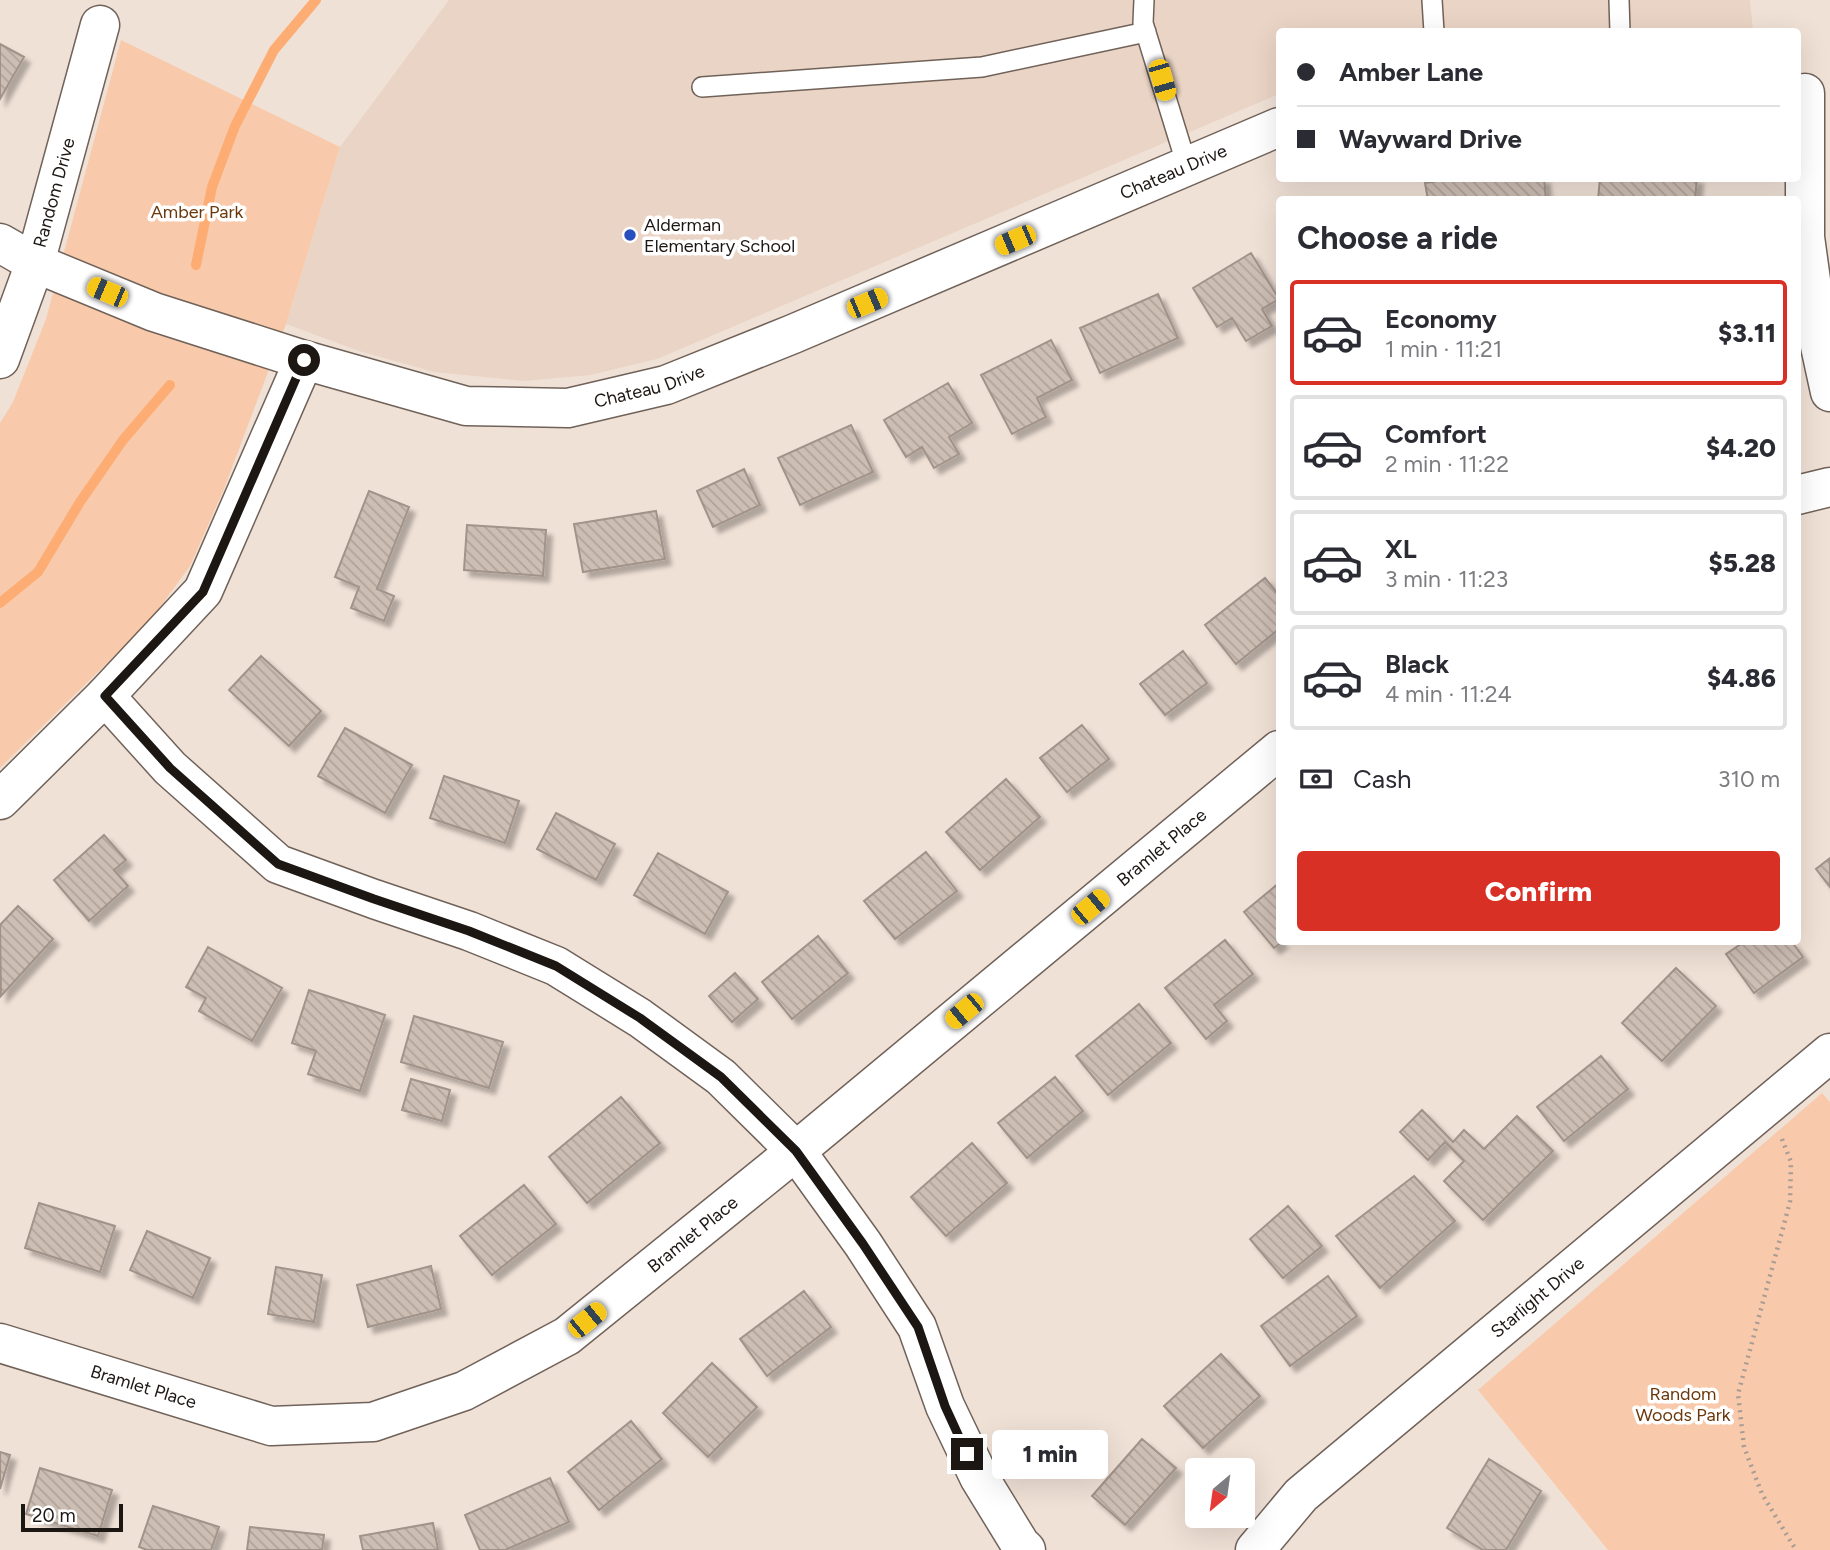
<!DOCTYPE html>
<meta charset="utf-8">
<style>
body{margin:0;font-family:Figtree,sans-serif;background:#f7f7f7;color:#2b2b33;height:100vh;display:flex;flex-direction:column;font-size:26px;white-space:nowrap}
*{box-sizing:border-box;margin:0}
p{font-size:23px;color:#7c7c81}
.icon{flex:none;width:38px;height:38px;fill:none;stroke:currentColor;stroke-width:2;stroke-linecap:round;stroke-linejoin:round}
.map{position:relative;flex:1;overflow:hidden}
.panel{position:absolute;left:1276px;top:196px;width:525px;height:749px;display:flex;flex-direction:column;background:#fff;border-radius:7px;box-shadow:0 7px 28px #0002}
.panel>*{flex:none}
.top-card{position:absolute;left:1276px;top:28px;width:525px;height:154px;border-radius:7px;box-shadow:0 7px 28px #0002;display:grid;align-content:center;height:154px;padding:0 21px;background:#fff}
.needle{width:46px;rotate:209deg}
.buttons{position:absolute;left:1185px;top:1458px;display:grid;gap:14px}
.buttons a{display:grid;place-items:center;width:70px;height:70px;border-radius:7px;background:#fff;box-shadow:0 7px 28px #0002;font-size:35px}
.scale{position:absolute;left:21px;bottom:18px;width:102px;box-sizing:border-box;padding-left:7px;border:4px solid #1d1714;border-top:0;font-size:19px;line-height:24px;white-space:nowrap;color:#1d1714;-webkit-text-stroke:5px #fff;paint-order:stroke}
.end{position:absolute;width:32px;height:32px;margin:-16px;border:9px solid #1d1714;background:#fff;box-shadow:0 0 0 4px #fff}
.from{border-radius:50%}
.bubble{position:absolute;height:49px;border-radius:7px;background:#fff;box-shadow:0 7px 28px #0002;font-size:23px;font-weight:800;line-height:49px;text-align:center}
.car{position:absolute;width:21px;height:42px;margin:-21px -10px;border-radius:9px;box-shadow:0 0 5px 2px #0007;background:linear-gradient(#f5c518 24%,#345 0 40%,#f5c518 0 76%,#345 0 86%,#f5c518 0)}
.top-card b{display:flex;align-items:center;gap:24px;height:66px;font-size:26px}
.top-card b+b{border-top:2px solid #e1e1e2}
.top-card i{width:18px;height:18px;background:#2b2b33}
ul{padding:0;list-style:none}
li{display:flex;align-items:center;gap:21px;height:105px;margin:0 14px 10px;padding:0 7px;border:4px solid #e1e1e2;border-radius:7px}
li div{flex:1}
li b{display:block;font-size:26px}
li em{font-style:normal;font-weight:800}
li.selected{border-color:#d93025}
li>.icon{width:63px;height:63px;stroke-width:1.5}
h2{padding:0 21px;font-size:32px;line-height:84px}
.pay{display:flex;align-items:center;gap:18px;height:77px;padding:0 21px;font-size:26px}
.pay p{margin-inline-start:auto}
.cta{display:flex;gap:14px;margin-top:auto;padding:14px 21px}
.cta a{flex:1;height:80px;border-radius:7px;background:#d93025;color:#fff;font-size:28px;font-weight:800;line-height:80px;text-align:center}
.map>svg:first-child{display:block}
.built{fill:#ead4c5}
.park{fill:#f8caab}
.lines{fill:none;stroke-linecap:round;stroke-linejoin:round}
.stream{stroke:#fdad74;stroke-width:10}
.building{fill:url(#building-back-hatch);stroke:#a19389;stroke-width:2;filter:url(#shadow)}
.lane-casing{stroke:#706259;stroke-width:22}
.street-casing{stroke:#706259;stroke-width:41}
.path{stroke:#a89c94;stroke-width:4.5;stroke-dasharray:2 5;stroke-linecap:butt}
.lane{stroke:#fff;stroke-width:19}
.street{stroke:#fff;stroke-width:38}
.route{stroke:#1d1714;stroke-width:9}
.poi-dot{fill:#294fbe;stroke:#fff;stroke-width:2.5}
.labels{text-anchor:middle;stroke-width:7;stroke-linejoin:round;paint-order:stroke}
.street-label{font-size:18px;fill:#1d1714;stroke:#fff}
.park-label{font-size:18px;fill:#6b380c;stroke:#fff}
.poi-label{font-size:18px;fill:#1d1714;stroke:#fff;text-anchor:start}
</style>
<div class="map">
<svg width="1830" height="1550" viewBox="0 0 1830 1550">
<defs>
<pattern id="building-back-hatch" width="6" height="6" patternUnits="userSpaceOnUse" patternTransform="scale(1.75)"><rect width="6" height="6" fill="#cdbeb4"/><path d="M-1 5l2 2M0 0l6 6M5-1l2 2" fill="none" stroke="#b0a39a"/></pattern>
<filter id="shadow"><feDropShadow dx="6" dy="6" stdDeviation="2" flood-color="#0004"/></filter>
</defs>
<rect width="100%" height="100%" fill="#f0e1d6"/>
<path class="built" d="M449,0H1750L1753,31L1279,32V94L657,359L590,375L524,381L434,372L359,351L286,324L340,147Z"/>
<path class="park" d="M121,40L340,147L286,324L224,489L190,566L150,621L0,768V423L13,402L46,319Z
M1822,1093L1830,1102V1550H1608L1478,1390Z"/>
<g class="lines">
<path class="stream" d="M196,265L212,187L235,126L274,50L316,0
M0,603L38,572L80,502L123,440L170,385"/>
</g>
<path class="building" d="M0,44L24,57L0,99Z
M1457,178H1544L1546,200H1428L1425,183Z
M1600,178H1697L1695,200H1598Z
M1251,253L1279,299L1262,309L1272,326L1246,341L1232,318L1217,327L1193,288Z
M1158,294L1178,338L1100,373L1080,328Z
M1051,340L1072,380L1037,398L1046,417L1012,434L981,375Z
M948,383L972,423L949,437L959,454L934,468L922,447L906,457L884,420Z
M851,425L873,472L800,505L778,458Z
M744,469L760,505L713,527L697,491Z
M369,491L409,507L377,589L394,596L384,621L351,608L359,587L335,577Z
M656,511L665,559L583,572L574,524Z
M467,525L546,530L543,576L464,570Z
M1265,578L1279,595V629L1236,664L1205,625Z
M1183,651L1207,683L1165,715L1140,684Z
M261,656L321,711L289,746L229,690Z
M1082,725L1109,759L1067,792L1040,758Z
M345,728L412,765L385,813L318,776Z
M444,776L519,801L505,843L430,818Z
M1006,779L1040,817L980,870L946,832Z
M556,813L615,844L596,880L537,849Z
M104,835L126,860L114,870L128,886L89,921L54,880Z
M926,852L957,891L895,939L864,901Z
M658,853L728,892L705,934L634,895Z
M1830,858V887L1816,869Z
M1279,883V942H1282L1274,948L1244,912Z
M18,906L53,939L1,996L0,925Z
M818,936L848,973L792,1019L762,982Z
M1225,940L1253,974L1214,1005L1227,1021L1206,1039L1165,988Z
M1744,942H1792L1803,957L1754,993L1726,954Z
M208,947L282,988L252,1041L199,1011L206,998L186,987Z
M1676,968L1716,1006L1662,1061L1622,1023Z
M735,973L758,999L732,1022L709,996Z
M309,990L385,1015L360,1091L308,1074L316,1051L292,1043Z
M1139,1004L1171,1043L1108,1095L1076,1056Z
M414,1016L503,1042L489,1088L401,1062Z
M1601,1056L1628,1089L1564,1141L1537,1107Z
M1055,1077L1083,1111L1027,1158L998,1123Z
M411,1079L450,1090L442,1121L402,1110Z
M621,1097L660,1143L587,1203L549,1157Z
M1422,1110L1453,1142L1464,1130L1484,1149L1517,1116L1553,1151L1483,1220L1444,1181L1464,1161L1445,1142L1428,1160L1400,1132Z
M972,1143L1007,1183L946,1236L911,1197Z
M1414,1176L1455,1221L1380,1288L1336,1236Z
M524,1185L556,1224L492,1275L460,1236Z
M39,1203L115,1226L100,1272L25,1248Z
M1288,1206L1322,1246L1283,1278L1250,1239Z
M147,1231L210,1258L193,1298L130,1270Z
M431,1266L441,1309L368,1327L357,1285Z
M276,1267L322,1275L314,1322L268,1314Z
M1328,1276L1357,1316L1290,1366L1261,1326Z
M804,1291L831,1327L767,1376L740,1339Z
M1221,1354L1260,1396L1203,1448L1164,1406Z
M712,1363L757,1407L708,1457L663,1413Z
M631,1421L662,1459L599,1510L568,1472Z
M1142,1439L1176,1468L1125,1525L1092,1496Z
M0,1452L10,1455L0,1489Z
M1489,1459L1541,1491L1506,1550H1483L1447,1528Z
M40,1468L112,1490L98,1536L26,1514Z
M550,1478L569,1522L505,1550H480L465,1515Z
M153,1506L219,1527L211,1550H147L139,1547Z
M433,1523L438,1550H363L360,1536Z
M250,1527L324,1535L322,1550H247Z"/>
<g class="lines">
<g class="lane-casing">
<path id="lane" d="M1144,0L1143,23L1187,166
M1432,0L1434,32
M1619,0L1620,32
M702,87L982,67L1146,32"/>
</g>
<g class="street-casing">
<g id="street">
<path d="M1805,93V237L1820,346L1830,392"/>
<path id="s1" d="M0,243L35,263L154,312L304,360L466,406L568,408L666,385L793,334L1279,127"/>
<path id="s2" d="M0,359L35,263L100,25"/>
<path d="M1797,495L1830,487"/>
<path d="M105,696L170,768L278,864L374,899L469,931L556,966L640,1018L721,1077L796,1151L863,1244L917,1327L945,1406L979,1477L1020,1544L1026,1550"/>
<path d="M0,800L105,696L203,591L304,360"/>
<path id="s3" d="M0,1343L271,1426L373,1422L464,1391L567,1336L796,1151L1279,750"/>
<path id="s4" d="M1255,1550L1301,1495L1830,1053"/>
</g>
</g>
<path class="path" d="M1782,1139L1791,1162L1790,1202L1738,1394L1744,1447L1762,1494L1796,1550"/>
<use href="#lane" class="lane"/>
<use href="#street" class="street"/>
</g>
<g class="lines">
<path class="route" d="M304,360L203,592L105,696L170,768L278,864L374,899L469,931L556,966L640,1018L721,1077L796,1151L863,1244L918,1327L945,1406L967,1454"/>
</g>
<circle class="poi-dot" cx="630" cy="235" r="7"/>
<g class="labels">
<g class="street-label">
<text dy="6" stroke="none"><textPath href="#s1" startOffset="1248">Chateau Drive</textPath></text>
<text dy="6" stroke="none"><textPath href="#s2" startOffset="175">Random Drive</textPath></text>
<text dy="6" stroke="none"><textPath href="#s1" startOffset="681">Chateau Drive</textPath></text>
<text dy="6" stroke="none"><textPath href="#s3" startOffset="1368">Bramlet Place</textPath></text>
<text dy="6" stroke="none"><textPath href="#s3" startOffset="760">Bramlet Place</textPath></text>
<text dy="6" stroke="none"><textPath href="#s4" startOffset="380">Starlight Drive</textPath></text>
<text dy="6" stroke="none"><textPath href="#s3" startOffset="150">Bramlet Place</textPath></text>
</g>
<g class="park-label">
<text x="197" y="218">Amber Park</text>
<text x="1683" y="1400">Random<tspan x="1683" dy="21">Woods Park</tspan></text>
</g>
<g class="poi-label">
<text x="644" y="231">Alderman<tspan x="644" dy="21">Elementary School</tspan></text>
</g>
</g>
</svg>
<div class="buttons">
<a><svg class="needle" viewBox="-14 -14 28 28"><path d="M0-13l5 13h-10z" fill="#e53935"/><path d="M0 13l5-13h-10z" fill="#7c7c81"/></svg></a>
</div>
<div class="scale">20 m</div>
<i class="end from" style="left:304px;top:360px"></i>
<i class="end" style="left:967px;top:1454px"></i>
<div class="bubble" style="left:992px;top:1430px;width:116px">1 min</div>
<i class="car" style="left:1162px;top:80px;rotate:164deg"></i>
<i class="car" style="left:1015px;top:240px;rotate:247deg"></i>
<i class="car" style="left:107px;top:292px;rotate:293deg"></i>
<i class="car" style="left:867px;top:303px;rotate:67deg"></i>
<i class="car" style="left:1090px;top:907px;rotate:50deg"></i>
<i class="car" style="left:964px;top:1011px;rotate:230deg"></i>
<i class="car" style="left:587px;top:1320px;rotate:51deg"></i>
<div class="top-card">
<b><i class="from"></i>Amber Lane</b>
<b><i></i>Wayward Drive</b>
</div>
<section class="panel">
<h2>Choose a ride</h2>
<ul>
<li class="selected"><svg class="icon" aria-label="car" viewBox="0 0 24 24"><path d="M5 17H2v-5l4-1 3-4h7l3 4 3 1v5h-3M9 17h6M6 11h13"/><circle cx="7" cy="17" r="2"/><circle cx="17" cy="17" r="2"/></svg><div><b>Economy</b><p>1 min · 11:21</p></div><em>$3.11</em></li>
<li><svg class="icon" aria-label="car" viewBox="0 0 24 24"><path d="M5 17H2v-5l4-1 3-4h7l3 4 3 1v5h-3M9 17h6M6 11h13"/><circle cx="7" cy="17" r="2"/><circle cx="17" cy="17" r="2"/></svg><div><b>Comfort</b><p>2 min · 11:22</p></div><em>$4.20</em></li>
<li><svg class="icon" aria-label="car" viewBox="0 0 24 24"><path d="M5 17H2v-5l4-1 3-4h7l3 4 3 1v5h-3M9 17h6M6 11h13"/><circle cx="7" cy="17" r="2"/><circle cx="17" cy="17" r="2"/></svg><div><b>XL</b><p>3 min · 11:23</p></div><em>$5.28</em></li>
<li><svg class="icon" aria-label="car" viewBox="0 0 24 24"><path d="M5 17H2v-5l4-1 3-4h7l3 4 3 1v5h-3M9 17h6M6 11h13"/><circle cx="7" cy="17" r="2"/><circle cx="17" cy="17" r="2"/></svg><div><b>Black</b><p>4 min · 11:24</p></div><em>$4.86</em></li>
</ul>
<div class="pay"><svg class="icon" aria-label="cash" viewBox="0 0 24 24"><path d="M3 7h18v10H3z"/><circle cx="12" cy="12" r="2"/></svg>Cash<p>310 m</p></div>
<div class="cta"><a>Confirm</a></div>
</section>
</div>
